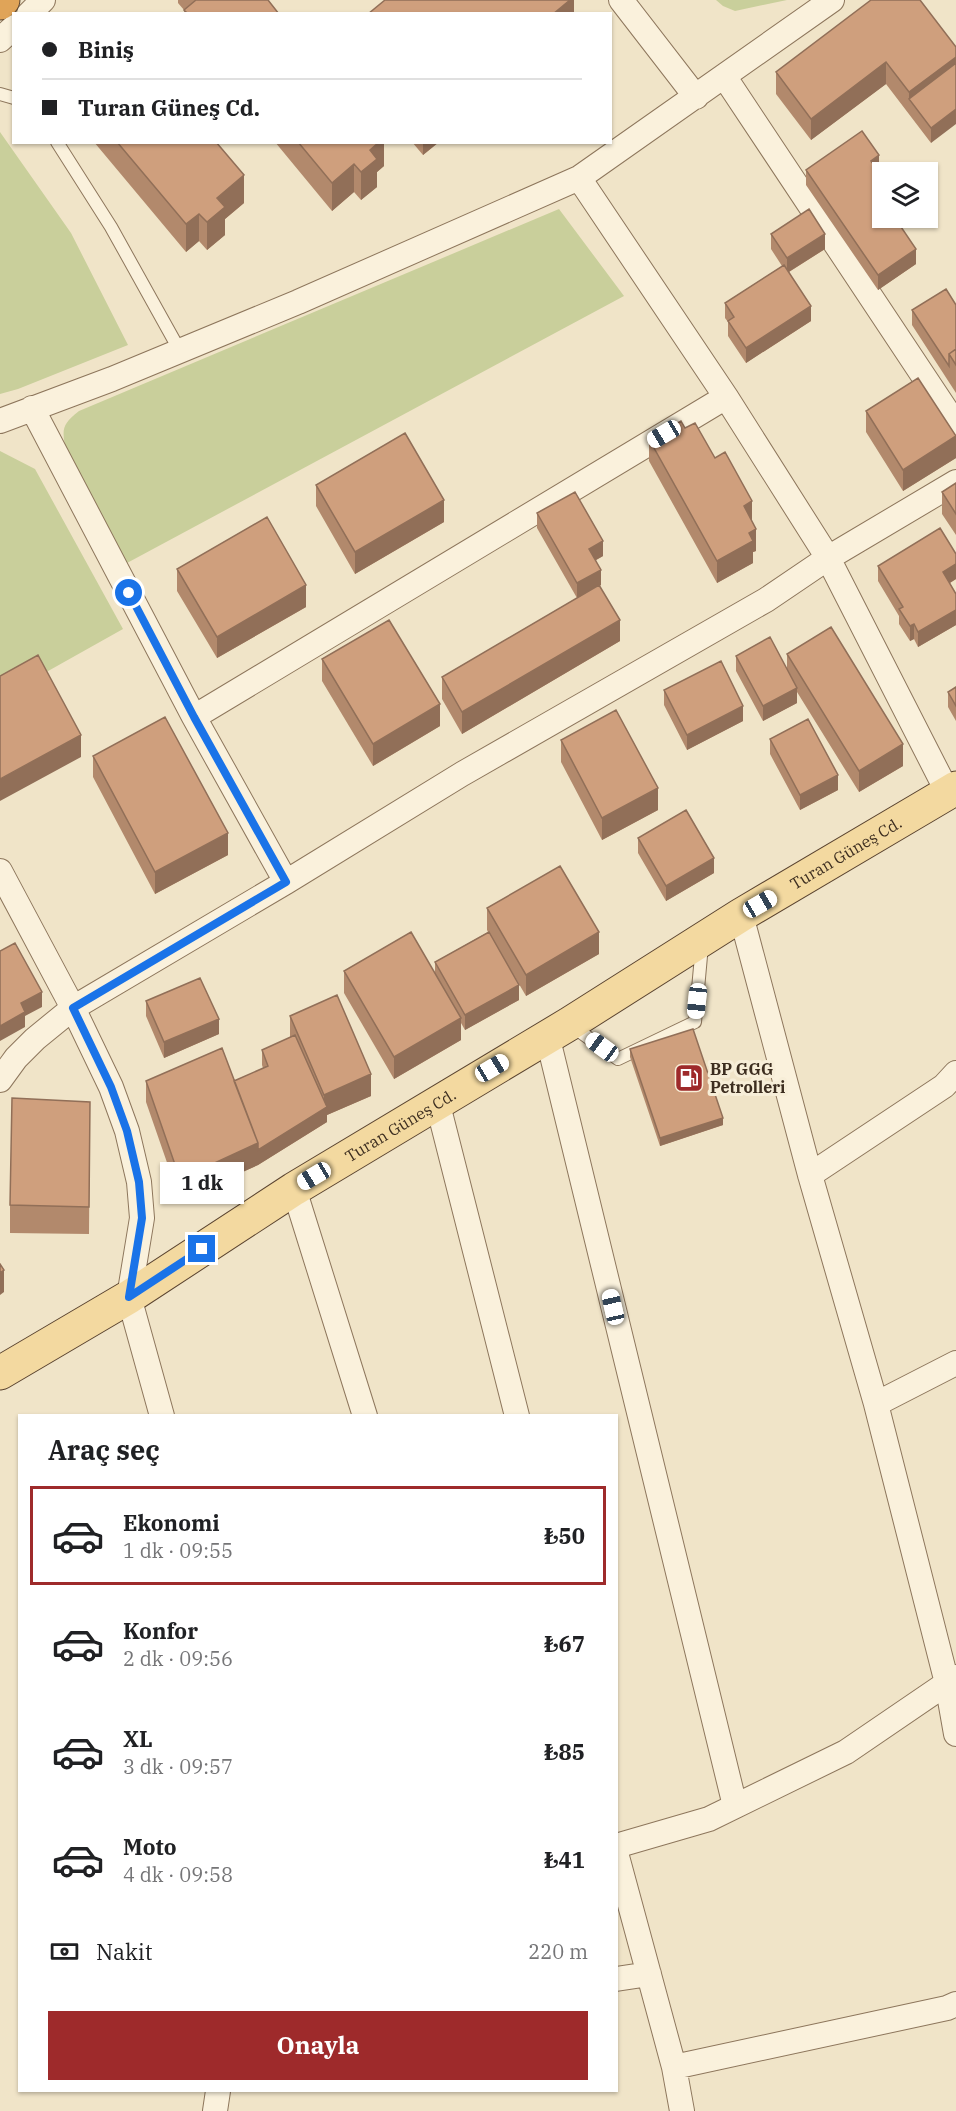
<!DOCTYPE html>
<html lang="tr">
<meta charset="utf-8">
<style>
body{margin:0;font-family:"IBM Plex Serif",serif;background:#f2f2f2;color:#202124;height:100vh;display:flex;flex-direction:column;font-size:22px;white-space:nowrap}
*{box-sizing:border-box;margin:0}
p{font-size:20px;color:#757577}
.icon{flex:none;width:33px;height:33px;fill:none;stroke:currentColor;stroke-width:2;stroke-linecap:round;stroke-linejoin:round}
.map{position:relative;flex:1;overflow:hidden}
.side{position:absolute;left:18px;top:1414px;width:600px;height:678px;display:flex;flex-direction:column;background:#fff;border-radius:0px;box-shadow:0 2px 4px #0004}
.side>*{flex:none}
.top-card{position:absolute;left:12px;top:12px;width:600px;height:132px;border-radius:0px;box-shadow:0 2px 4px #0004;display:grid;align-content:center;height:132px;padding:0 30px;background:#fff}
.fabs{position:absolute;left:872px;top:162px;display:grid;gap:12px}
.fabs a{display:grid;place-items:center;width:66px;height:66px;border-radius:0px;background:#fff;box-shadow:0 2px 4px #0004;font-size:30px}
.end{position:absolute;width:27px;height:27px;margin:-14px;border:8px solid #1a73e8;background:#fff;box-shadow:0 0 0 3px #fff}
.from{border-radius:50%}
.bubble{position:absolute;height:42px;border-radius:0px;background:#fff;box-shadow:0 2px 4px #0004;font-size:20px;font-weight:800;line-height:42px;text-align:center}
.car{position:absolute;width:18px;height:36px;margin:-18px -9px;border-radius:8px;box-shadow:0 0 4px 2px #0007;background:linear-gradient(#fff 24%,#345 0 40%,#fff 0 76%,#345 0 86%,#fff 0)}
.top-card b{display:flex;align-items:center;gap:21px;height:57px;font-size:22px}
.top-card b+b{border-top:2px solid #e0e0e0}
.top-card i{width:15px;height:15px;background:#202124}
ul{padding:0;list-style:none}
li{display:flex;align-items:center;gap:18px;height:99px;margin:0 12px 9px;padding:0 18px;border:3px solid transparent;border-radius:0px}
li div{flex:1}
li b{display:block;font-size:22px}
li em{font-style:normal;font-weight:800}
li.selected{border-color:#9e2a2b}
li>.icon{width:54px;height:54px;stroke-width:1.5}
h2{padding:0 30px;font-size:27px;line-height:72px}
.pay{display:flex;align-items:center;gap:15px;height:66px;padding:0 30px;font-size:22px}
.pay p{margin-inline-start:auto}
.action{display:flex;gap:12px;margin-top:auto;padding:12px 30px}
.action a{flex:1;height:69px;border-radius:0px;background:#9e2a2b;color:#fff;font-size:24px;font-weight:800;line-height:69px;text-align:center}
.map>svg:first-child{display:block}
.green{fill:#c9cf9b}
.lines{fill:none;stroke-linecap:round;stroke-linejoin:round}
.lane-casing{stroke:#8d765c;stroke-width:14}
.street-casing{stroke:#8d765c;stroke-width:26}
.primary-casing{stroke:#5b4430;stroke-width:35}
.highway-casing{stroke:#5b4430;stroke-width:35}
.lane{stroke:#faf1dc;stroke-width:12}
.street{stroke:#faf1dc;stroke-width:24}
.primary{stroke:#f3d9a0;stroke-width:33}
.highway{stroke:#e0a458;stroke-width:33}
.wall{fill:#b2896c}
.shaded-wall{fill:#916f58}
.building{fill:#cf9f7d;stroke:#916f58;stroke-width:1.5}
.route{stroke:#1a73e8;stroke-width:8}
.labels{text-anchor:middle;stroke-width:6;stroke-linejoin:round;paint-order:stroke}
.street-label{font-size:16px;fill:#3d2e20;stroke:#f7eed8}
.poi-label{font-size:16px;font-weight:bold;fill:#3d2e20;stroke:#f7eed8;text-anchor:start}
</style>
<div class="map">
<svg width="956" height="2111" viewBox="0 0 956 2111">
<rect width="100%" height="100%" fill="#f0e4c8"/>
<path class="green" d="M716,0H787L735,11L723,6Z
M0,132L71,233L128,345L18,389L0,394Z
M559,209L624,296L127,563L66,451C62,430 61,425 79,411Z
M0,451L35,469L123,629L0,698Z"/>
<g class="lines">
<g class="lane-casing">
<path id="lane" d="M0,94L14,98
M57,142L111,227L180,351
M572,1026L618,1059L695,1022L702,945"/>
</g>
<g class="street-casing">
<path id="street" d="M621,0L696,97
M29,14L43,0
M0,40L14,27
M724,76L956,425
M579,178L726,397L828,558L948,793
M32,408L194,717L726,397
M0,421L112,379L298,302L579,178L832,0
M194,717L286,882
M0,871L73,1008L111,1087L127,1131L139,1182L142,1218L129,1297L162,1416
M741,915L810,1175L876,1404L947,1683L956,1734
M547,1035L735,1806
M0,1080L16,1058L35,1039L73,1008L286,882L462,774L766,600L828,558L956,482
M437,1101L517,1416
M810,1175L944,1086L956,1073
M294,1189L365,1416
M876,1404L956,1363
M616,1846L709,1819L846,1752L956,1677
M616,1853L674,2067L682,2111
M616,1979L649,1974
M674,2067L947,2008L956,2004
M215,2111L218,2091"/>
</g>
<g class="primary-casing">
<g id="primary">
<path id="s1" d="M0,1373L129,1297L294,1189L569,1024L741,915L956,788"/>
</g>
</g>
<g class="highway-casing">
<path id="highway" d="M0,3L3,0"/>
</g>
<use href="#lane" class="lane"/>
<use href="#street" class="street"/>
<use href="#primary" class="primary"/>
<use href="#highway" class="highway"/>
</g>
<path class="wall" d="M178,0H268L279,14H184V10L178,3Z
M956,47L931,143L886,84L811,140L776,94V72Z
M94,142H216L244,203L225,219V235L207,250L199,241L186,252Z
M275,142H384V166L377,172V187L361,200L354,192L332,211Z
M412,142H439L423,155Z
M806,170H879L878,171L882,218L916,264L878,290L806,185Z
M771,234L825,249L789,272L811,321L746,363L728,336V322L725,318V303L782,266L771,249Z
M956,305V393L912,325V310Z
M866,411L956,458L903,491L866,432Z
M685,428L752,522L756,551L753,552V563L717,583L649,461V439Z
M956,483V535L942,514V492Z
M316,485L444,522L355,574L316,506Z
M537,513L603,556L596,560L601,585L599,586L620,641L462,734L442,699V677L577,598L537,528Z
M956,554V579L950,583L956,594V625L918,647L914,639L910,641L899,624V616L878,581V566Z
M177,569L306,607L217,658L177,591Z
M787,654L903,766L859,792L797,692V703L763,721L736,671V656L787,669Z
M322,659L440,726L373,766L322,681Z
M956,687V721L948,707V692Z
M664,690L743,721L687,750L664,705Z
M770,739L838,790L800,810L770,754Z
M561,740L658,810L602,840L561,762Z
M93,756L228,855L155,894L93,777Z
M638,838L714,873L666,901L638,853Z
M487,908L599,954L526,996L509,967L519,1000L465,1030L461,1023V1040L394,1079L344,993V971L435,973V962L488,932L487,930Z
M146,1001L219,1034L164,1058L146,1016Z
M290,1016L371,1096L327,1115V1122L258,1165L180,1200L146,1102V1081H234L263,1068L262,1065V1050L290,1038Z
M630,1049L723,1125L660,1146L630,1057Z
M90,1102L89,1234L10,1233V1205Z"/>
<path class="shaded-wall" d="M570,0H574V14H553Z
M956,57V78L909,99V92Z
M886,62V84L811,140V119Z
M956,109V124L931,143V128Z
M379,142H384V166L377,172V187L361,200V172L370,150Z
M423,142H439L423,155Z
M879,155V170L871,176V161Z
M354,164V192L332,211V183Z
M244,175V203L225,219V235L207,250V222L217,198Z
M199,214V241L186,252V224Z
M825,234V249L787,273V258Z
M916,249V264L878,290V275Z
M811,306V321L746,363V348Z
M956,436V458L903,491V470Z
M444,500V522L355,574V552Z
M752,501V523L744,506Z
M756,529V551L753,552V563L717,583V561L749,533Z
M603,541V556L589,564V549Z
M956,564V579L943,587V572Z
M601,570V585L577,598V583Z
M306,585V607L217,658V637Z
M956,610V625L918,647V632Z
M620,620V641L462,734V712Z
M914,624V639L910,641V626Z
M797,688V703L763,721V706Z
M440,704V726L373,766V744Z
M743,706V721L687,750V735Z
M81,735V757L0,801V779Z
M903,744V766L859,792V771Z
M838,775V790L800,810V795Z
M658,788V810L602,840V818Z
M228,833V855L155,894V872Z
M714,858V873L666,901V886Z
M599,932V954L526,996V975Z
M519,985V1000L465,1030V1015Z
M42,992V1007L25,1016V1027L0,1041V1026L21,1003Z
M461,1018V1040L394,1079V1057Z
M219,1019V1034L164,1058V1042Z
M371,1074V1096L327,1115V1122L258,1165L180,1200V1179L324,1109V1095Z
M723,1118V1125L660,1146V1138Z
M4,1270V1292L0,1295V1273Z"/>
<path class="building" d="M196,0H268L279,14H188L184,10Z
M385,0H570L553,14H368Z
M871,0H920L956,47V57L909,92L886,62L811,119L776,72Z
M956,63V109L931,128L909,99Z
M862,131L879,155L871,161L882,177V218H895L916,249L878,275L806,170Z
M117,142H216L244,175L217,198L225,207L207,222L199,214L186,224Z
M298,142H379L370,150L377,159L361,172L354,164L332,183Z
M809,209L825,234L787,258L771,234Z
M784,265L811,306L746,348L728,321L734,317L725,303Z
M946,289L956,305V349L949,354V366L912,310Z
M956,349V365L949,354Z
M918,378L956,436L903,470L866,411Z
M681,421L685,428L695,423L715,458L725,452L752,501L744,506L756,529L749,533L753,541L717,561L649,439Z
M405,433L444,500L355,552L316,485Z
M956,483V514L942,492Z
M575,492L603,541L589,549L601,570L577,583L537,513Z
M267,517L306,585L217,637L177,569Z
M940,528L956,554V564L943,572L956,594V610L918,632L914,624L910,626L899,609L903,607L878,566Z
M599,585L620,620L462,712L442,677Z
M389,620L440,704L373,744L322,659Z
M831,627L903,744L859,771L787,654Z
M770,637L797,688L763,706L736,656Z
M38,655L81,735L0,779V676Z
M721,661L743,706L687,735L664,690Z
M956,687V706L948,692Z
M616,710L658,788L602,818L561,740Z
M165,717L228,833L155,872L93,756Z
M808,719L838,775L800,795L770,739Z
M686,810L714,858L666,886L638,838Z
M560,866L599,932L526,975L487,908Z
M411,932L461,1018L394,1057L344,971Z
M489,932L519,985L465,1015L435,962Z
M15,943L42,992L21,1003L25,1012L0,1026V951Z
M200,978L219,1019L164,1042L146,1001Z
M337,995L371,1074L324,1095L290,1016Z
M693,1029L723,1118L660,1138L630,1049Z
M295,1035L327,1107L258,1150V1143L234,1081L268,1066L262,1050Z
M222,1048L258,1143L180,1179L146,1081Z
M12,1098L90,1102L89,1207L10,1205Z
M0,1264L4,1270L0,1273Z"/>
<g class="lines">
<path class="route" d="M129,593L194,717L286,882L73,1008L111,1087L127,1131L139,1182L142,1218L129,1297L202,1249"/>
</g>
<defs>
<g id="fuel-square" transform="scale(1.5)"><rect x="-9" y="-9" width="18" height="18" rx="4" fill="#9e2a2b" stroke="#f7eed8"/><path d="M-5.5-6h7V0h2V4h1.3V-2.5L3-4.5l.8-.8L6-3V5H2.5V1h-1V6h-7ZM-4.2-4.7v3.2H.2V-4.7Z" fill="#fff"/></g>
</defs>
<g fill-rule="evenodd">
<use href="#fuel-square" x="689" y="1078"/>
</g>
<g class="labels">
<g class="street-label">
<text dy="6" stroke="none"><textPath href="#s1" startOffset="993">Turan Güneş Cd.</textPath></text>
<text dy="6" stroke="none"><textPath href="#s1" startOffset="471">Turan Güneş Cd.</textPath></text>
</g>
<g class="poi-label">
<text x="710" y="1075">BP GGG<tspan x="710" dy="18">Petrolleri</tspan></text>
</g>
</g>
</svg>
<div class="fabs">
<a><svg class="icon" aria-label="layers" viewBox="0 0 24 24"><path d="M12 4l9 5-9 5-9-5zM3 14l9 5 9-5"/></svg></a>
</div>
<i class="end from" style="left:129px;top:593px"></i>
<i class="end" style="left:202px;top:1249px"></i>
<div class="bubble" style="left:160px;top:1162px;width:84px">1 dk</div>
<i class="car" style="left:664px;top:434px;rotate:239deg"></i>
<i class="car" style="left:760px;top:904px;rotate:60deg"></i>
<i class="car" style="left:697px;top:1001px;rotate:186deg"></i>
<i class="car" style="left:602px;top:1047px;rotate:306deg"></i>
<i class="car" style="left:492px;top:1068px;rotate:59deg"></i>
<i class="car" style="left:314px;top:1176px;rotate:239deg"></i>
<i class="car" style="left:613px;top:1307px;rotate:347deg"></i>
<div class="top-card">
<b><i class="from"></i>Biniş</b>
<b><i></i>Turan Güneş Cd.</b>
</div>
<section class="side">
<h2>Araç seç</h2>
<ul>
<li class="selected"><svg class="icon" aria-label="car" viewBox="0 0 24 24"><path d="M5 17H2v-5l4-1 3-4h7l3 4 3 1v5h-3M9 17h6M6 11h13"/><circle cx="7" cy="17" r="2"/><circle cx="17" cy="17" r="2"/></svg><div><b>Ekonomi</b><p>1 dk · 09:55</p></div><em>₺50</em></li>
<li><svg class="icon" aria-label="car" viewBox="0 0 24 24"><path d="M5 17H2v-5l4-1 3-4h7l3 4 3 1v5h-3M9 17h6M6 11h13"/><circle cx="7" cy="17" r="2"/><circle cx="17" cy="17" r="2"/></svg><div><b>Konfor</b><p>2 dk · 09:56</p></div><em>₺67</em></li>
<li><svg class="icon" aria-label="car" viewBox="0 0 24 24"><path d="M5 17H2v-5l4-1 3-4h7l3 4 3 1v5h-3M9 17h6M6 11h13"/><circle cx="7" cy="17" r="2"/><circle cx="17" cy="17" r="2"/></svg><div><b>XL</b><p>3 dk · 09:57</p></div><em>₺85</em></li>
<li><svg class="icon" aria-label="car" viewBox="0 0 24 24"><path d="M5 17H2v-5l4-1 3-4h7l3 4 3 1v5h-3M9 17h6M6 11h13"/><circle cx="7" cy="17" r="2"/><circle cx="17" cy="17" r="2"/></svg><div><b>Moto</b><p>4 dk · 09:58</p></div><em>₺41</em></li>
</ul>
<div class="pay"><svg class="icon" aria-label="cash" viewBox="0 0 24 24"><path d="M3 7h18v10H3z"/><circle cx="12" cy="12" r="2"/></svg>Nakit<p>220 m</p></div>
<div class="action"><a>Onayla</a></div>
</section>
</div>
